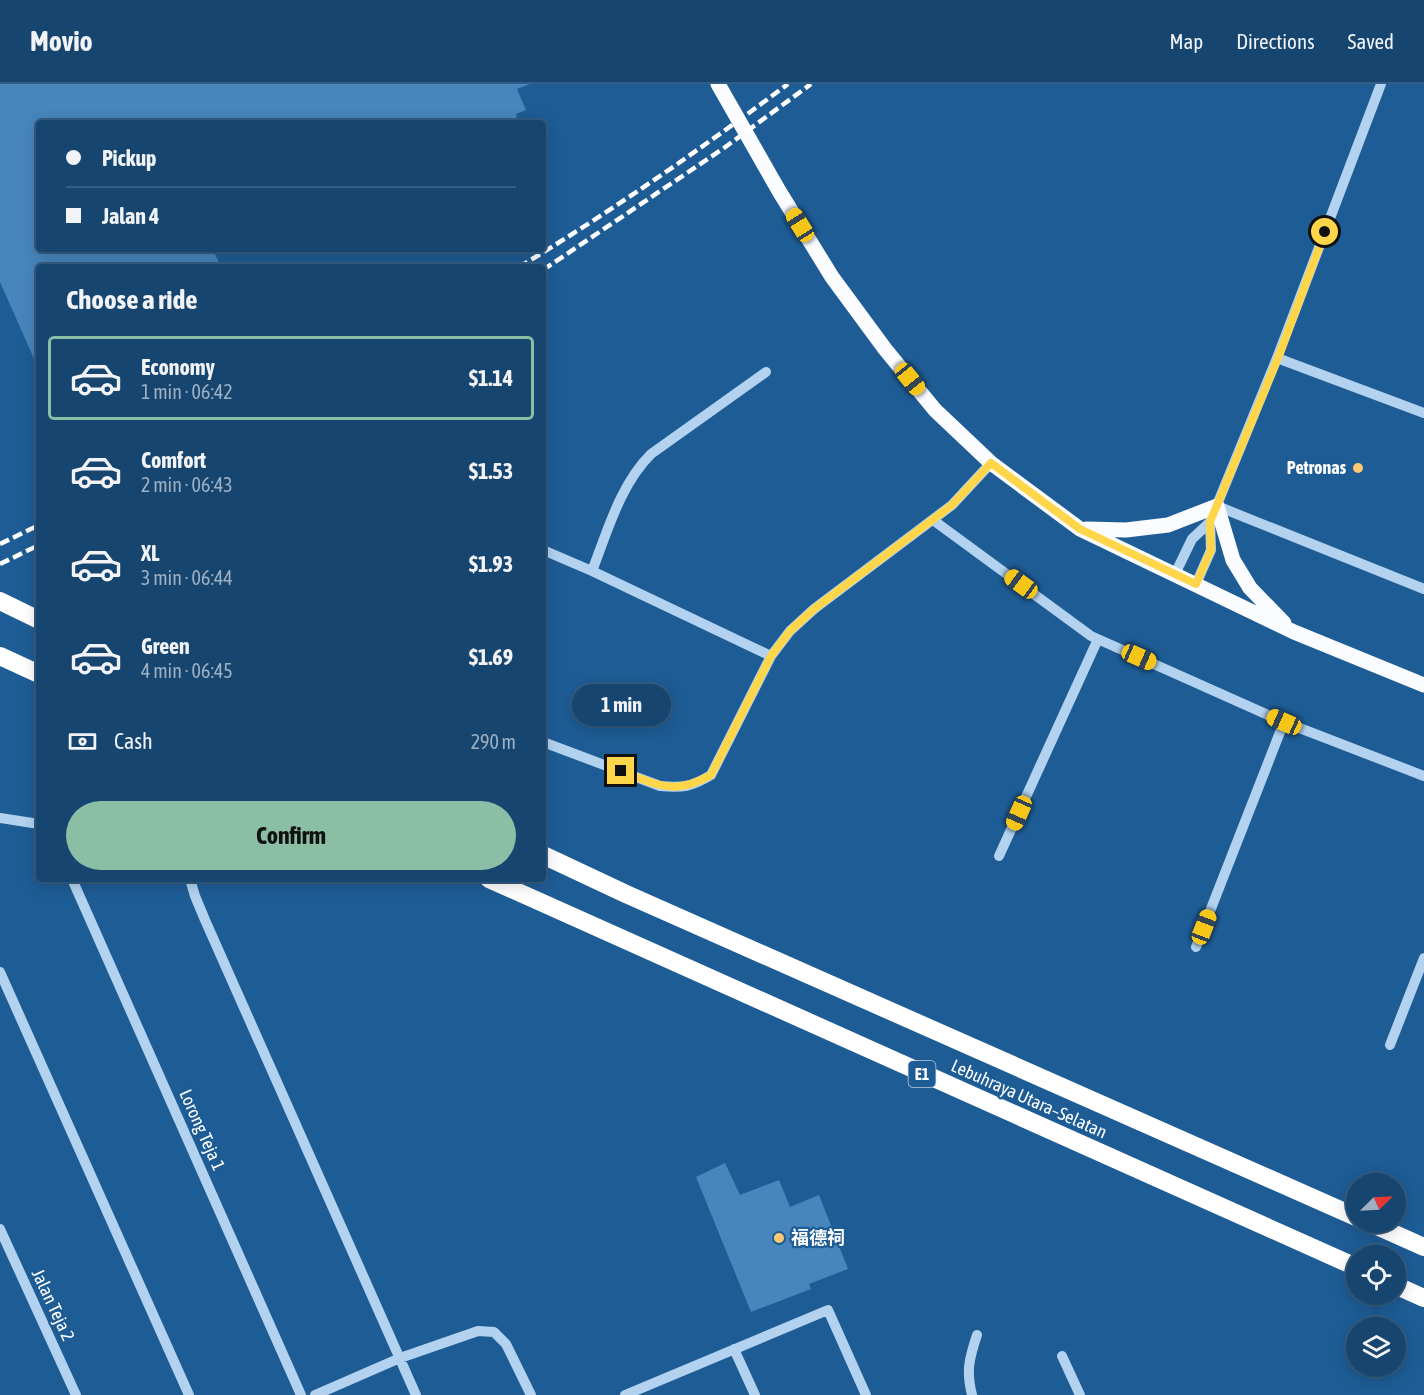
<!DOCTYPE html>
<meta charset="utf-8">
<style>
body{margin:0;font-family:"Asap Condensed","Noto Sans SC",sans-serif;background:#234f78;color:#f1f3f6;height:100vh;display:flex;flex-direction:column;font-size:22px;white-space:nowrap}
*{box-sizing:border-box;margin:0}
p{font-size:20px;color:#9eb1c3}
.icon{flex:none;width:33px;height:33px;fill:none;stroke:currentColor;stroke-width:2;stroke-linecap:round;stroke-linejoin:round}
.map{position:relative;flex:1;overflow:hidden}
.drawer{position:absolute;left:36px;top:180px;width:510px;height:618px;display:flex;flex-direction:column;background:#164570;border-radius:6px;box-shadow:0 3px 15px #0003,0 0 0 2px #355d83}
.drawer>*{flex:none}
.banner{position:absolute;left:36px;top:36px;width:510px;height:132px;border-radius:6px;box-shadow:0 3px 15px #0003,0 0 0 2px #355d83;display:grid;align-content:center;height:132px;padding:0 30px;background:#164570}
.needle{width:39px;rotate:66deg}
.controls{position:absolute;left:1346px;top:1089px;display:grid;gap:12px}
.controls a{display:grid;place-items:center;width:60px;height:60px;border-radius:50%;background:#164570;box-shadow:0 3px 15px #0003,0 0 0 2px #355d83;font-size:30px}
.end{position:absolute;width:27px;height:27px;margin:-14px;border:8px solid #ffd54a;background:#111;box-shadow:0 0 0 3px #111}
.from{border-radius:50%}
.bubble{position:absolute;height:42px;border-radius:21px;background:#164570;box-shadow:0 3px 15px #0003,0 0 0 2px #355d83;font-size:20px;font-weight:700;line-height:42px;text-align:center}
.car{position:absolute;width:18px;height:36px;margin:-18px -9px;border-radius:8px;box-shadow:0 0 4px 2px #0007;background:linear-gradient(#f5c518 24%,#345 0 40%,#f5c518 0 76%,#345 0 86%,#f5c518 0)}
.banner b{display:flex;align-items:center;gap:21px;height:57px;font-size:22px}
.banner b+b{border-top:2px solid #355d83}
.banner i{width:15px;height:15px;background:#f1f3f6}
ul{padding:0;list-style:none}
li{display:flex;align-items:center;gap:18px;height:84px;margin:0 12px 9px;padding:0 18px;border:3px solid transparent;border-radius:6px}
li div{flex:1}
li b{display:block;font-size:22px}
li em{font-style:normal;font-weight:700}
li.current{border-color:#8abfa5}
li>.icon{width:54px;height:54px;stroke-width:1.5}
h2{padding:0 30px;font-size:27px;line-height:72px}
.pay{display:flex;align-items:center;gap:15px;height:66px;padding:0 30px;font-size:22px}
.pay p{margin-inline-start:auto}
.cta{display:flex;gap:12px;margin-top:auto;padding:12px 30px}
.cta a{flex:1;height:69px;border-radius:36px;background:#8abfa5;color:#111;font-size:24px;font-weight:700;line-height:69px;text-align:center}
header{display:flex;align-items:center;gap:36px;box-sizing:border-box;height:84px;padding:0 30px;background:#164570;border-bottom:2px solid #355d83}
header strong{font-size:28px}
nav{display:flex;gap:33px;margin-inline-start:auto;font-size:21px}
.map>svg:first-child{display:block}
.building{fill:#4785bc}
.lines{fill:none;stroke-linecap:round;stroke-linejoin:round}
.minor{stroke:#b2d2ef;stroke-width:10}
.major{stroke:#fafcff;stroke-width:15}
.highway{stroke:#fff;stroke-width:18}
.rail{stroke:#fff;stroke-width:4.5;stroke-dasharray:10 4.5;stroke-linecap:butt}
.route{stroke:#ffd54a;stroke-width:8}
.poi-dot{fill:#fdc972;stroke:#1e5c95;stroke-width:2}
.labels{text-anchor:middle;stroke-width:4.5;stroke-linejoin:round;paint-order:stroke}
.shield{fill:#1e5c95;stroke:#bccedf;stroke-width:1.5}
.shield-label{font-size:16px;font-weight:bold;fill:#fff}
.poi-label{font-size:18px;font-weight:bold;fill:#fff;stroke:#1e5c95;text-anchor:end}
.street-label{font-size:18px;fill:#fff;stroke:#1e5c95}
</style>
<header>
<strong>Movio</strong>
<nav><a>Map</a><a>Directions</a><a>Saved</a></nav>
</header>
<div class="map">
<svg width="1424" height="1311" viewBox="0 0 1424 1311">
<rect width="100%" height="100%" fill="#1e5c95"/>
<path class="building" d="M0,0H530L517,5L526,26L516,30L518,39H39V165H227L215,170L221,183H39V286L0,198Z
M725,1079L740,1111L779,1096L790,1123L819,1111L848,1185L809,1200L811,1205L751,1228L696,1093Z"/>
<g class="lines">
<path class="minor" d="M1277,274L1424,329
M1217,422L1424,505
M933,436L1091,552L1284,638L1424,692
M543,466L592,487L771,572
M592,487C608,446 620,401 651,370L766,288
M1175,490L1192,455L1210,438
M1196,500L1211,466L1210,438L1277,274L1381,0
M543,658L660,702C683,704 691,703 711,691L771,572L790,547L814,525L952,421L991,379
M0,734L39,740
M999,772L1098,555
M72,795L301,1311
M190,795L195,812L205,836L416,1311
M1196,863L1284,638
M0,888L189,1311
M1390,961L1424,874
M0,1145L76,1311
M734,1265L755,1311
M1062,1272L1080,1311
M315,1311L400,1274L478,1247L494,1248L506,1260L531,1311
M625,1311L828,1226L866,1311
M972,1311C966,1287 969,1275 977,1251"/>
<path class="major" d="M718,0L779,107L832,193L885,265L935,326L991,379L1080,445L1294,548L1424,601
M1086,445L1126,446L1168,441L1217,422L1233,476L1250,504L1284,539"/>
<path class="highway" d="M0,517L39,536
M0,572L39,590
M543,771L626,810L1356,1133
M489,795L1356,1183
M1368,1138L1424,1163
M1395,1201L1424,1214"/>
<path class="rail" d="M519,183C612,127 701,65 788,0
M543,186L724,64L811,0
M0,460L39,441
M0,480L39,461"/>
</g>
<g class="lines">
<path class="route" d="M621,687C658,701 674,712 711,691L771,572L790,547L814,525L952,421L991,379L1080,445L1196,500L1211,466L1210,438L1278,274L1325,148"/>
</g>
<g class="poi-dot">
<circle cx="1358" cy="384" r="6"/>
<circle cx="779" cy="1154" r="6"/>
</g>
<g class="labels">
<rect class="shield" x="908.5" y="977" width="27" height="26" rx="4.5"/>
<g class="shield-label">
<text x="922" y="996">E1</text>
</g>
<g class="poi-label">
<text x="1346" y="390">Petronas</text>
<text x="791" y="1160" text-anchor="start">福德祠</text>
</g>
<g class="street-label">
<text transform="translate(1029 1015) rotate(24)" y="6">Lebuhraya Utara–Selatan</text>
<text transform="translate(202 1046) rotate(66)" y="6">Lorong Teja 1</text>
<text transform="translate(53 1221) rotate(65)" y="6">Jalan Teja 2</text>
</g>
</g>
</svg>
<div class="controls">
<a><svg class="needle" viewBox="-14 -14 28 28"><path d="M0-13l5 13h-10z" fill="#e53935"/><path d="M0 13l5-13h-10z" fill="#9eb1c3"/></svg></a>
<a><svg class="icon" aria-label="locate" viewBox="0 0 24 24"><circle cx="12" cy="12" r="6"/><path d="M12 2v4M12 18v4M2 12h4M18 12h4"/></svg></a>
<a><svg class="icon" aria-label="layers" viewBox="0 0 24 24"><path d="M12 4l9 5-9 5-9-5zM3 14l9 5 9-5"/></svg></a>
</div>
<i class="end from" style="left:1325px;top:148px"></i>
<i class="end" style="left:621px;top:687px"></i>
<div class="bubble" style="left:572px;top:600px;width:99px">1 min</div>
<i class="car" style="left:800px;top:141px;rotate:328deg"></i>
<i class="car" style="left:910px;top:295px;rotate:141deg"></i>
<i class="car" style="left:1021px;top:500px;rotate:306deg"></i>
<i class="car" style="left:1139px;top:573px;rotate:114deg"></i>
<i class="car" style="left:1284px;top:638px;rotate:294deg"></i>
<i class="car" style="left:1019px;top:729px;rotate:204deg"></i>
<i class="car" style="left:1204px;top:843px;rotate:21deg"></i>
<div class="banner">
<b><i class="from"></i>Pickup</b>
<b><i></i>Jalan 4</b>
</div>
<section class="drawer">
<h2>Choose a ride</h2>
<ul>
<li class="current"><svg class="icon" aria-label="car" viewBox="0 0 24 24"><path d="M5 17H2v-5l4-1 3-4h7l3 4 3 1v5h-3M9 17h6M6 11h13"/><circle cx="7" cy="17" r="2"/><circle cx="17" cy="17" r="2"/></svg><div><b>Economy</b><p>1 min · 06:42</p></div><em>$1.14</em></li>
<li><svg class="icon" aria-label="car" viewBox="0 0 24 24"><path d="M5 17H2v-5l4-1 3-4h7l3 4 3 1v5h-3M9 17h6M6 11h13"/><circle cx="7" cy="17" r="2"/><circle cx="17" cy="17" r="2"/></svg><div><b>Comfort</b><p>2 min · 06:43</p></div><em>$1.53</em></li>
<li><svg class="icon" aria-label="car" viewBox="0 0 24 24"><path d="M5 17H2v-5l4-1 3-4h7l3 4 3 1v5h-3M9 17h6M6 11h13"/><circle cx="7" cy="17" r="2"/><circle cx="17" cy="17" r="2"/></svg><div><b>XL</b><p>3 min · 06:44</p></div><em>$1.93</em></li>
<li><svg class="icon" aria-label="car" viewBox="0 0 24 24"><path d="M5 17H2v-5l4-1 3-4h7l3 4 3 1v5h-3M9 17h6M6 11h13"/><circle cx="7" cy="17" r="2"/><circle cx="17" cy="17" r="2"/></svg><div><b>Green</b><p>4 min · 06:45</p></div><em>$1.69</em></li>
</ul>
<div class="pay"><svg class="icon" aria-label="cash" viewBox="0 0 24 24"><path d="M3 7h18v10H3z"/><circle cx="12" cy="12" r="2"/></svg>Cash<p>290 m</p></div>
<div class="cta"><a>Confirm</a></div>
</section>
</div>
